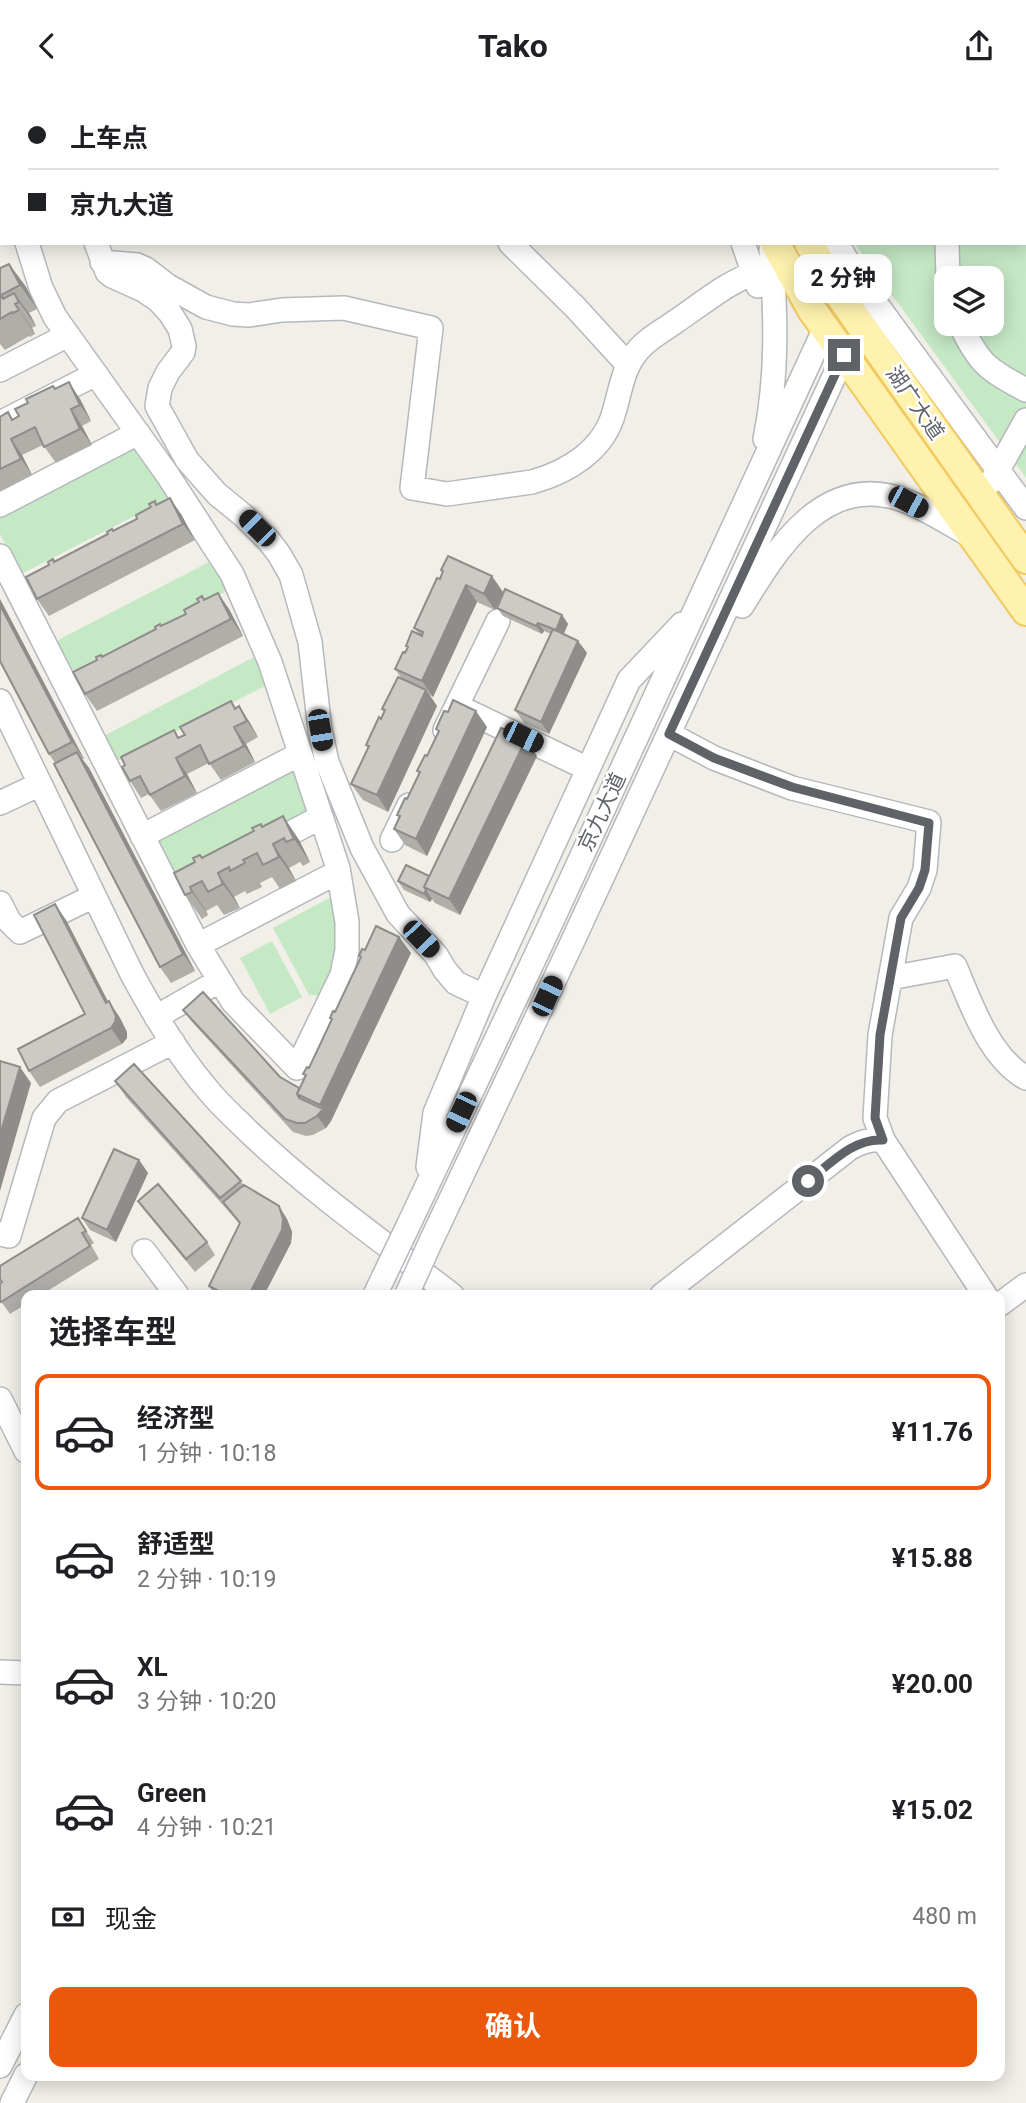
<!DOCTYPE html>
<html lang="zh">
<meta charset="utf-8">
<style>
body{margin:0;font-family:Roboto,"Noto Sans SC",sans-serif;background:#f2f2f2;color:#202124;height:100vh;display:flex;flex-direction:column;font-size:26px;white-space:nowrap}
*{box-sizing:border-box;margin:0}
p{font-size:23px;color:#757577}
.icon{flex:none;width:38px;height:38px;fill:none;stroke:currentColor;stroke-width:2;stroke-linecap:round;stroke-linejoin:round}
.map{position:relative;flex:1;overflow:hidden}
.drawer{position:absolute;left:21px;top:1199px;width:984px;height:791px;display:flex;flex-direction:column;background:#fff;border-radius:14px;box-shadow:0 4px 18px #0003}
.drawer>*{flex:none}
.banner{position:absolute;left:0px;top:0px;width:1027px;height:154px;box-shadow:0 4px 18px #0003;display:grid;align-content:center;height:154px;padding:0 28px;background:#fff}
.buttons{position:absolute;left:934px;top:175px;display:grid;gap:14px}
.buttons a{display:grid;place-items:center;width:70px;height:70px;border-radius:14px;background:#fff;box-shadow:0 4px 18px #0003;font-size:35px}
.end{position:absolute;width:32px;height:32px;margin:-16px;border:9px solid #5f6368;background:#fff;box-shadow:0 0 0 4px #fff}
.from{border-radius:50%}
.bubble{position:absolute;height:49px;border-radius:14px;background:#fff;box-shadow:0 4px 18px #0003;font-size:23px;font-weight:700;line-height:49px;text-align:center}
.car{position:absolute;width:21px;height:42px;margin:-21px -10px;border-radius:9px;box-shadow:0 0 5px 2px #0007;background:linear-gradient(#222 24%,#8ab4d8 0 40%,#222 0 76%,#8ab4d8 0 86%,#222 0)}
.banner b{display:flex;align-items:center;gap:24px;height:66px;font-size:26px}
.banner b+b{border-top:2px solid #e0e0e0}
.banner i{width:18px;height:18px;background:#202124}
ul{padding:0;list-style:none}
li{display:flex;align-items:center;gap:21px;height:116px;margin:0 14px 10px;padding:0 14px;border:4px solid transparent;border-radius:14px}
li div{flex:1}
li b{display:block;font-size:26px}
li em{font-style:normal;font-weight:700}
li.current{border-color:#ea580c}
li>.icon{width:63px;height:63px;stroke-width:1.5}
h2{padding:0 28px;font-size:32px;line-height:84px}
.pay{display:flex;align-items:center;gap:18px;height:77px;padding:0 28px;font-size:26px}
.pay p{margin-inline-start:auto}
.button{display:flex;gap:14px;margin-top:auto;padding:14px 28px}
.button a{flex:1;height:80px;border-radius:14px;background:#ea580c;color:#fff;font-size:28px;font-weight:700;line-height:80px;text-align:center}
header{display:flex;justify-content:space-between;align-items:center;height:91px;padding:0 28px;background:#fff;font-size:32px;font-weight:700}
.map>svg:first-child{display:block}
.green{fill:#c5e8c5;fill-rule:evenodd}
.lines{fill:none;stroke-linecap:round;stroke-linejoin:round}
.minor-casing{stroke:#b5b8bc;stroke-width:26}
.major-casing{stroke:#f2c960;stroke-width:32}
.minor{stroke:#fff;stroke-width:23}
.major{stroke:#fff2af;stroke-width:28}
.minor-bridge-casing{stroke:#b5b8bc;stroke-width:26;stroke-linecap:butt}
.minor-bridge{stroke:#fff;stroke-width:23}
.wall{fill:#afaea9}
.shaded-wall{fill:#8f8d8a}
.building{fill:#cccac5;stroke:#8f8d8a;stroke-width:2}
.route{stroke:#5f6368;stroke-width:9}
.labels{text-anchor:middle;stroke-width:5;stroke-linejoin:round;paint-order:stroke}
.street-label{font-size:21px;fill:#5f6368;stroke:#fff}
</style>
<header><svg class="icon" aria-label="back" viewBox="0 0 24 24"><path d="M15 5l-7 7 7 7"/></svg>Tako<svg class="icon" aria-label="share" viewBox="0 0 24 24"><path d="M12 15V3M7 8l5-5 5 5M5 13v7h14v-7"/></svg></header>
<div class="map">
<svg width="1026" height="2012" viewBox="0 0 1026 2012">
<rect width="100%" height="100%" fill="#f1efe8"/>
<path class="green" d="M794,0H1026V387L854,152H1026V2H795ZM947,187H992V233H947Z
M134,350L173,403L164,410L21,483L0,443V419Z
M213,469L229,499L76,578L69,579L57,553L60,548Z
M258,564L267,594L120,669H114L103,647L104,645Z
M296,673L313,719L179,793L154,745Z
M333,805C342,845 337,867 323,905L309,904L273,837Z
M272,850L302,906L270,923L240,867Z"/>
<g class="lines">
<g class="minor-casing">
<path id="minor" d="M352,0L354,2
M534,0L536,2
M688,0V2
M783,0L784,2
M74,2V0
M618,2L621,0
M1018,2L1019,0
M0,68L2,74
M96,152L107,181L112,185L143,199L158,209L170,222L180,238L184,255L183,261L168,281L160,297L157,315L187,369L217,403L244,425L269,450L279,463L291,484L310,551L320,639L327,671L362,757L398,823L436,864L445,879L456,892L484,905
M510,152L575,216L628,274
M743,152L758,195
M837,152L855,184L1026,417
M947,152L948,187
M102,171L137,174L146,178L168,195L206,216L233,223L249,224L282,219L344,217L431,237L412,397L447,403L532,391C568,381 604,359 614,321C621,298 623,275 640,257C650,246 664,239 675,231C691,220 707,208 724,197C739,188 756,180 772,172
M960,233C980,274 987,278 1026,299
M0,279L68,244
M0,332L96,283
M765,348C778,285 776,222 771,159
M992,390L1026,329
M0,414L138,342
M0,465L198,854L233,911L297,977L342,884L347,859V831L338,777L270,571L232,483L167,383L55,226L41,197L27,152
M742,515C778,456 825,379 906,410C929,419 951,434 973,446
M0,610L132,883C154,924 178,964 208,999C220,1014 235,1027 249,1041C312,1101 383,1151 452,1204
M457,615L588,678
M445,639L498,530
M669,643L714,667L792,697L929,731L925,779L919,797L901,827L880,944L875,1027L883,1049
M0,712L40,693
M142,745L300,663
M392,749L409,714
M268,754L321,726
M0,812L9,830L20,841L94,805
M198,854L338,781
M890,887L955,875C971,913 989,966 1026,987
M156,926L219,890
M428,1076L435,1022L484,905L629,589L682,533
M408,1135L545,845L825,237
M0,1143L9,1145L44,1027L58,1010L173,951
M431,1150L570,856L844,264
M144,1160L177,1204
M375,1204L383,1187
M662,1204L850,1057C861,1051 870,1048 883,1049L985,1204
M999,1214L1026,1194
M0,1308L26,1360
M0,1581L26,1582
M0,1975L26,1924
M12,2012L26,1984"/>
</g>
<g class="major-casing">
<path id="major" d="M718,0L719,2
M751,0V2
M775,152L812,219L1026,520
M809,152L838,202L1026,468"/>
</g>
<use href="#minor" class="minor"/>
<use href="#major" class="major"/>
<g class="minor-bridge-casing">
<path id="minor-bridge" d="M383,1187L408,1135
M407,1203L431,1150"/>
</g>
<use href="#minor-bridge" class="minor-bridge"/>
</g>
<path class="wall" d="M9,173L26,196L37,218L29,222L36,235L32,237L35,243L30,246L29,245L5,259L0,253V177Z
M55,298L80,308L91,330L82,335L92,354L56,372L43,354L22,364L32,384L0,400V326L8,321L13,328Z
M157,413L181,423L195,449L49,525L37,508L49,474L137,428Z
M441,479L503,501L495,519L477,511L433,606L430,604L437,615L388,721L363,709L351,693L368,657L366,654L384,621L382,618L402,588L395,578L405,562L408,557L406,555L419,543L414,537L440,488L443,482Z
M0,508L84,668H82L89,677L195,880L171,892L160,876L55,672L49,663Z
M205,509L229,518L243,545L97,620L85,603L97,569L186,523Z
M497,517L562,524L568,533L564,543L578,550L587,562L549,643L524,632L515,619L551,543L544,540L542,543L503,525Z
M231,610L236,617L239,615L250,632L258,646L246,653L255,671L221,689L209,672L187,683L197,702L161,720L149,703L141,707L130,690L125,674L185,644Z
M487,636L427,765L405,754L394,738L399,727L397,724L407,708L419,683L417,680L427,665L439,642L436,638Z
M537,665L460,824L435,812L432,808L430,811L404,799L398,790L429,785Z
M283,725L299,749L310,771L303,775L300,771L289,777L296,790L280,798L272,786L260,792L262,796L247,803L245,800L234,806L240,817L224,824L217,814L206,820L208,824L202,828L185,804L195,771Z
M66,829L108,911L120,927L127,941V947L122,953L40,996L29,980L85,923Z
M399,846L411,862L331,1030L326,1037L313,1044L306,1045L293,1041L192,931L183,919L280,986L299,997L305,985L303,983L309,977L332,929L330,927L335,921L361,867L359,865L365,859Z
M115,990L287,1128L292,1141L291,1152L264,1204H215L209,1195L240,1133L126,1006Z
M139,1069L148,1082L116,1151L90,1139L82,1127Z
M138,1110L207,1151L215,1164L195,1181L147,1122Z
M78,1127L94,1152L91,1154L99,1168L41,1204H26V1213L10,1223L0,1209Z"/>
<path class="shaded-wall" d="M9,173L26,196L37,218L20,194Z
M14,202L31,225L36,235L19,211Z
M15,213L32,237L35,243Z
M69,291L80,308L91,330L80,314Z
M71,318L82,335L92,354L80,338Z
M11,348L22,364L32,384L21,368Z
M170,407L181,423L195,449L183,433Z
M492,485L503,501L495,519L484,503Z
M466,494L477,511L433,606L422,590Z
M218,502L229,518L243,545L231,528Z
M0,508L84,668L72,651L0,514Z
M562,524L568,533L561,548L555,540Z
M538,532L544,540L542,543L536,535Z
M578,550L587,562L549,643L541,631Z
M426,599L437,615L388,721L377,704Z
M239,615L250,632L258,646L247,630Z
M476,620L487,636L427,765L416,748Z
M234,636L246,653L255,671L244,655Z
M526,648L537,665L460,824L449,808Z
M77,661L89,677L195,880L183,863Z
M176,667L187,683L197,702L185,685Z
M283,725L299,749L310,771L294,748Z
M273,753L289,777L296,790L279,766Z
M218,782L234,806L240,817L223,793Z
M190,796L206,820L208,824L192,801Z
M426,799L432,808L430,811L424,803Z
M55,813L66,829L116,926L109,910L120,927L127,941V947L122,953L111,937L106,912Z
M399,846L411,862L331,1030L326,1037L317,1025L323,1018L320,1014Z
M20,976L31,992L0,1100V1044Z
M139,1069L148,1082L116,1151L107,1139Z
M279,1115L287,1128L292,1141L291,1152L264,1204H249Z"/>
<path class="building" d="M9,173L20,194L1,204L3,208L14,202L19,211L15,213L19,219L13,222L12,221L0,228V177Z
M69,291L80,314L71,318L80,338L44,356L35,336L11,348L21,368L0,378V326L8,321L12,329L19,325L15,318L28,312L26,308L53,295L55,298Z
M170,407L183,433L37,508L26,486L49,474L48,471L53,468L54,471L108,443L107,441L112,438L113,440L137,428L136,424L151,416L149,413L155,410L156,414Z
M448,465L492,485L484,503L466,494L422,590L395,578L403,561L405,562L408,556L406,555L412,540L422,545L423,541L414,537L437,487L440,488L443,480L441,479Z
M505,498L562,524L556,539L538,532L536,535L497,517Z
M218,502L231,528L85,603L73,581L97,569L96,566L101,564L102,566L156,538L155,536L160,533L161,535L186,523L184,519L199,511L197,508L202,505L204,509Z
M0,514L72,651L49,663L0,570Z
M553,538L578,550L541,631L515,619Z
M398,586L426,599L377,704L351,693L369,655L366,654L379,626L381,628L385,619L382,618Z
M453,609L476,620L416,748L394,738L400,725L397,724L405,707L407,708L420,681L417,680L425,664L427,665L439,640L436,638L444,620L448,621Z
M231,610L235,618L239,615L247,630L234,636L244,655L209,673L200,654L176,667L185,685L150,704L140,685L130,690L122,676L125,674L121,666L174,639L178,647L185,644L180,636Z
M501,637L526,648L449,808L424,796Z
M77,661L183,863L160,876L54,673Z
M283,725L294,748L286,751L284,747L273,753L279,766L263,774L257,762L243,769L245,772L230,780L229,776L218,782L223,793L208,801L202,790L190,796L192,801L185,804L174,782L195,771L193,767L200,764L202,767L254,740L252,737L261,733L262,736Z
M406,774L429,785L424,796L426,799L424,803L398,790Z
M55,813L106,912L109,910L116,925L115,931L111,937L29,980L18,958L85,923L34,824Z
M376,835L399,846L320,1014L297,1003L306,984L303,983L307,976L309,977L332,928L330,927L333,920L335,921L361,866L359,865L362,858L365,859Z
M203,901L280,986L299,997L297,1003L299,1007L323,1018L317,1025L305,1032H297L285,1028L183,919Z
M0,970L20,976L0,1044Z
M134,973L241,1090L220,1107L115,990Z
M114,1058L139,1069L107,1139L82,1127Z
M158,1093L207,1151L186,1168L138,1110Z
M244,1094L279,1115L283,1128L282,1139L249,1204H226L209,1195L240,1132L223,1111Z
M78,1127L86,1140L82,1142L90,1155L1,1211L0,1209V1192L2,1191L0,1188V1175Z"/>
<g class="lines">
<path class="route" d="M808,1090C830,1073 853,1047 883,1049L875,1027L880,944L901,827L919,797L925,779L929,732L792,696L714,667L669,643L844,264"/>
</g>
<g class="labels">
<g class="street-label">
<text transform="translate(915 312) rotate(55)" y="7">湖广大道</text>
<text transform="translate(602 721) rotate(-65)" y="7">京九大道</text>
</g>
</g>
</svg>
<div class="buttons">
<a><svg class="icon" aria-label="layers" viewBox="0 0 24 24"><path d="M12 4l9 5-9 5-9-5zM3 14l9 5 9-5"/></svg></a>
</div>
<i class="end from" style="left:808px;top:1090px"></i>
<i class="end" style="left:844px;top:264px"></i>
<div class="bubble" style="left:794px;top:163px;width:98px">2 分钟</div>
<i class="car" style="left:908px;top:411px;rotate:118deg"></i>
<i class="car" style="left:257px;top:437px;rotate:315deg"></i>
<i class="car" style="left:320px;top:639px;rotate:170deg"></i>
<i class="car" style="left:523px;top:646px;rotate:116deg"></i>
<i class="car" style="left:421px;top:848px;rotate:136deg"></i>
<i class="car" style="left:547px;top:905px;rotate:25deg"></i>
<i class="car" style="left:461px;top:1021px;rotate:205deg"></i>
<div class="banner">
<b><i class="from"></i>上车点</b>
<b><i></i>京九大道</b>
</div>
<section class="drawer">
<h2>选择车型</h2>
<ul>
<li class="current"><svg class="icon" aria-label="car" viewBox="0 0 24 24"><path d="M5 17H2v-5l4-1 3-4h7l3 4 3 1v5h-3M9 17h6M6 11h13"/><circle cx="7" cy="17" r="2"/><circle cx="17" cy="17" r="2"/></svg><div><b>经济型</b><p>1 分钟 · 10:18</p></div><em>¥11.76</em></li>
<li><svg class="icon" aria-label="car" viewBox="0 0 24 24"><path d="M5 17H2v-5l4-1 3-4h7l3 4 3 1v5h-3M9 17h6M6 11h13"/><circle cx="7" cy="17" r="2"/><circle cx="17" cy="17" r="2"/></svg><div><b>舒适型</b><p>2 分钟 · 10:19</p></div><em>¥15.88</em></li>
<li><svg class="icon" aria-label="car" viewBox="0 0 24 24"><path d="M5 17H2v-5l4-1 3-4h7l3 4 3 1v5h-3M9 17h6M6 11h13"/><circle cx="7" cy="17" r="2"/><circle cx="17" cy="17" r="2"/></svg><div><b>XL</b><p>3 分钟 · 10:20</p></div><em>¥20.00</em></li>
<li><svg class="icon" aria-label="car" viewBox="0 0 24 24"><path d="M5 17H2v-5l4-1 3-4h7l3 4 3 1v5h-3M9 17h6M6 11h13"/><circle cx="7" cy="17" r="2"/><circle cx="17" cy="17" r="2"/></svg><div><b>Green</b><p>4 分钟 · 10:21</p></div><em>¥15.02</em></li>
</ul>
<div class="pay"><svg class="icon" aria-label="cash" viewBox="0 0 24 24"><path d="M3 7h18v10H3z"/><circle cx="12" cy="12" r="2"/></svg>现金<p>480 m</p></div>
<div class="button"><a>确认</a></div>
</section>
</div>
